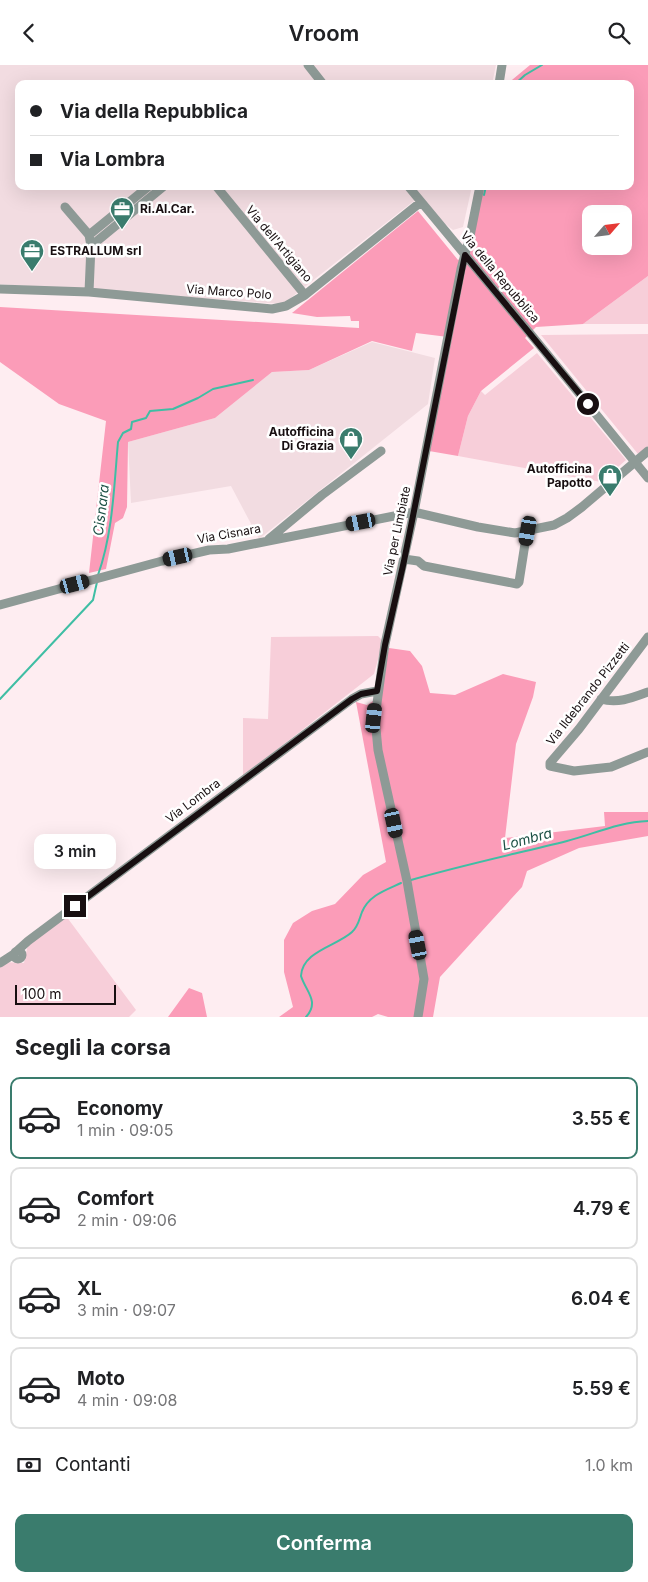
<!DOCTYPE html>
<html lang="it">
<meta charset="utf-8">
<style>
body{margin:0;font-family:Inter,sans-serif;background:#f2f2f2;color:#202124;height:100vh;display:flex;flex-direction:column;font-size:19px;white-space:nowrap}
*{box-sizing:border-box;margin:0}
p{font-size:16px;color:#757577}
.icon{flex:none;width:28px;height:28px;fill:none;stroke:currentColor;stroke-width:2;stroke-linecap:round;stroke-linejoin:round}
.map{position:relative;height:952px;overflow:hidden}
.drawer{display:flex;flex-direction:column;background:#fff;flex:1}
.drawer>*{flex:none}
.hud{position:absolute;left:15px;top:15px;width:619px;height:110px;border-radius:10px;box-shadow:0 5px 20px #0002;display:grid;align-content:center;height:110px;padding:0 15px;background:#fff}
.needle{width:32px;rotate:62deg}
.tools{position:absolute;left:582px;top:140px;display:grid;gap:10px}
.tools a{display:grid;place-items:center;width:50px;height:50px;border-radius:10px;background:#fff;box-shadow:0 5px 20px #0002;font-size:25px}
.scale{position:absolute;left:15px;bottom:12px;width:101px;box-sizing:border-box;padding-left:5px;border:2px solid #180f11;border-top:0;font-size:14px;line-height:18px;white-space:nowrap;color:#180f11;-webkit-text-stroke:4px #fff;paint-order:stroke}
.end{position:absolute;width:22px;height:22px;margin:-11px;border:6px solid #180f11;background:#fff;box-shadow:0 0 0 2px #fff}
.from{border-radius:50%}
.bubble{position:absolute;height:35px;border-radius:10px;background:#fff;box-shadow:0 5px 20px #0002;font-size:16px;font-weight:600;line-height:35px;text-align:center}
.car{position:absolute;width:15px;height:30px;margin:-15px -8px;border-radius:6px;box-shadow:0 0 4px 1px #0007;background:linear-gradient(#222 24%,#8ab4d8 0 40%,#222 0 76%,#8ab4d8 0 86%,#222 0)}
.hud b{display:flex;align-items:center;gap:18px;height:48px;font-size:19px}
.hud b+b{border-top:1px solid #e0e0e0}
.hud i{width:12px;height:12px;background:#202124}
ul{padding:0;list-style:none}
li{display:flex;align-items:center;gap:15px;height:82px;margin:0 10px 8px;padding:0 5px;border:2px solid #e0e0e0;border-radius:10px}
li div{flex:1}
li b{display:block;font-size:19px}
li em{font-style:normal;font-weight:600}
li.current{border-color:#3a7c6d}
li>.icon{width:45px;height:45px;stroke-width:1.5}
h2{padding:0 15px;font-size:22px;line-height:60px}
.pay{display:flex;align-items:center;gap:12px;height:55px;padding:0 15px;font-size:19px}
.pay p{margin-inline-start:auto}
.cta{display:flex;gap:10px;margin-top:auto;padding:10px 15px}
.cta a{flex:1;height:58px;border-radius:10px;background:#3a7c6d;color:#fff;font-size:20px;font-weight:600;line-height:58px;text-align:center}
header{display:flex;justify-content:space-between;align-items:center;height:65px;padding:0 15px;background:#fff;font-size:22px;font-weight:600}
.map>svg:first-child{display:block}
.built{fill:#f2dce1}
.green{fill:#f7ced9}
.forest{fill:#fb9cb8;fill-rule:evenodd}
.lines{fill:none;stroke-linecap:round;stroke-linejoin:round}
.stream{stroke:#3fbea4;stroke-width:2}
.minor{stroke:#8e9a96;stroke-width:9}
.route{stroke:#180f11;stroke-width:6}
.labels{text-anchor:middle;stroke-width:5;stroke-linejoin:round;paint-order:stroke}
.poi-label{font-size:12px;font-weight:bold;fill:#180f11;stroke:#fff;text-anchor:start}
.street-label{font-size:12px;fill:#180f11;stroke:#fff}
.water-label{font-size:14px;font-style:italic;fill:#1b5044;stroke:#fff}
</style>
<header><svg class="icon" aria-label="back" viewBox="0 0 24 24"><path d="M15 5l-7 7 7 7"/></svg>Vroom<svg class="icon" aria-label="search" viewBox="0 0 24 24"><circle cx="10" cy="10" r="6"/><path d="M15 15l6 6"/></svg></header>
<div class="map">
<svg width="648" height="952" viewBox="0 0 648 952">
<rect width="100%" height="100%" fill="#feedf1"/>
<path class="built" d="M0,0H496L492,19H19V121H472L463,162L453,165L415,135L283,239L0,219Z
M372,277L435,293L428,339L259,474L231,421L131,438L128,377L215,353L272,307L309,305Z"/>
<path class="green" d="M648,211V259H583Z
M648,269V381L638,389L541,270Z
M537,288L626,395L601,417L458,391L468,351L481,326L485,330Z
M378,571L383,576L374,609L243,711V653L268,654L271,572Z
M66,851L136,945L129,952H0V900L3,897L24,898L28,879Z"/>
<path class="forest" d="M530,0H648V211L583,259L536,262L525,273L534,283L481,326L468,351L458,391L429,386L448,272L416,268L412,286L372,276L309,305L272,307L215,353L128,377L127,442L123,453L115,458L106,504L89,508L106,356L59,339L0,297V242L359,263V256H351L350,251L317,252L292,248L418,146L458,195L470,186L484,121H630V19H507ZM591,149H624V181H591Z
M389,583L410,586L422,601L430,628L455,630L503,609L536,617L533,632L516,679L505,773L605,761L604,747H648V771L579,783L527,806L522,822L440,912L433,952H388L378,949L372,952H279L293,942L284,907V875L293,858L312,846L335,839L363,810L386,797L356,637L367,640L379,632Z
M189,923L202,928L207,952H168Z"/>
<g class="lines">
<path class="stream" d="M515,19L525,10L542,0
M484,130L486,121
M98,510C113,468 114,421 118,377L123,368L131,364L132,357L146,353L150,346L173,344L198,333L213,324L253,315
M0,634L93,535L97,517
M411,815C463,800 515,789 567,776C594,769 619,757 648,756
M306,952C320,936 306,927 301,911C302,886 337,881 352,867C358,862 359,855 362,847C369,830 386,825 401,818"/>
<path class="minor" d="M308,0L323,19
M499,19L502,0
M216,121L305,230
M408,121L529,267L648,413
M65,142L89,170L91,181L89,227
M89,170L149,121
M91,181L164,121
M0,224L89,227L272,244L286,241L305,230L421,137
M269,474L322,430L381,386
M404,494L418,496L424,501L517,519L519,517L527,466
M0,540L162,496L209,485L228,484L414,447L478,462L515,468L554,460L567,453L582,442L648,386
M648,572L579,664L550,698V701L574,706L611,702L648,687
M601,634C617,639 632,633 648,627
M18,885L28,876L352,634L361,629L377,626
M14 890a4 4 0 1 1 8 0a4 4 0 1 1-8 0Z
M0,898L14,889
M418,952L424,914L407,816L378,685L375,653L385,579L414,447L461,204L470,171L480,121"/>
</g>
<g class="lines">
<path class="route" d="M75,841L352,634L361,629L377,626L385,580L404,496L465,190L588,339"/>
</g>
<defs>
<g id="office-pin" transform="scale(1.25)"><path d="M0 17L-7.5 6A9.5 9.5 0 1 1 7.5 6Z" fill="#3a7c6d" stroke="#fff"/><path d="M-6-3h4V-5.5h4V-3h4V5H-6ZM-1-4.5V-3h2v-1.5ZM-6 0V1H6V0Z" fill="#fff"/></g>
<g id="shop-pin" transform="scale(1.25)"><path d="M0 17L-7.5 6A9.5 9.5 0 1 1 7.5 6Z" fill="#3a7c6d" stroke="#fff"/><path d="M-5-2.5h2.3a2.7 3.5 0 0 1 5.4 0H5L5.5 6h-11ZM-1.5-2.5h3a1.5 2.3 0 0 0-3 0Z" fill="#fff"/></g>
</defs>
<g fill-rule="evenodd">
<use href="#office-pin" x="122" y="144"/>
<use href="#office-pin" x="32" y="186"/>
<use href="#shop-pin" x="351" y="374"/>
<use href="#shop-pin" x="610" y="411"/>
</g>
<g class="labels">
<g class="poi-label">
<text x="140" y="148">Ri.Al.Car.</text>
<text x="50" y="190">ESTRALLUM srl</text>
<text x="334" y="371" text-anchor="end">Autofficina<tspan x="334" dy="14">Di Grazia</tspan></text>
<text x="592" y="408" text-anchor="end">Autofficina<tspan x="592" dy="14">Papotto</tspan></text>
</g>
<g class="street-label">
<text transform="translate(279 179) rotate(50)" y="4">Via dell'Artigiano</text>
<text transform="translate(500 212) rotate(50)" y="4">Via della Repubblica</text>
<text transform="translate(229 227) rotate(4)" y="4">Via Marco Polo</text>
<text transform="translate(397 466) rotate(-78)" y="4">Via per Limbiate</text>
<text transform="translate(229 469) rotate(-10)" y="4">Via Cisnara</text>
<text transform="translate(588 629) rotate(-52)" y="4">Via Ildebrando Pizzetti</text>
<text transform="translate(193 736) rotate(-37)" y="4">Via Lombra</text>
</g>
<g class="water-label">
<text transform="translate(101 445) rotate(-83)" y="5">Cisnara</text>
<text transform="translate(527 774) rotate(-15)" y="5">Lombra</text>
</g>
</g>
</svg>
<div class="tools">
<a><svg class="needle" viewBox="-14 -14 28 28"><path d="M0-13l5 13h-10z" fill="#e53935"/><path d="M0 13l5-13h-10z" fill="#757577"/></svg></a>
</div>
<div class="scale">100 m</div>
<i class="end from" style="left:588px;top:339px"></i>
<i class="end" style="left:75px;top:841px"></i>
<div class="bubble" style="left:34px;top:769px;width:82px">3 min</div>
<i class="car" style="left:361px;top:457px;rotate:259deg"></i>
<i class="car" style="left:528px;top:466px;rotate:190deg"></i>
<i class="car" style="left:178px;top:492px;rotate:257deg"></i>
<i class="car" style="left:75px;top:519px;rotate:75deg"></i>
<i class="car" style="left:374px;top:653px;rotate:6deg"></i>
<i class="car" style="left:394px;top:758px;rotate:168deg"></i>
<i class="car" style="left:418px;top:880px;rotate:349deg"></i>
<div class="hud">
<b><i class="from"></i>Via della Repubblica</b>
<b><i></i>Via Lombra</b>
</div>
</div>
<section class="drawer">
<h2>Scegli la corsa</h2>
<ul>
<li class="current"><svg class="icon" aria-label="car" viewBox="0 0 24 24"><path d="M5 17H2v-5l4-1 3-4h7l3 4 3 1v5h-3M9 17h6M6 11h13"/><circle cx="7" cy="17" r="2"/><circle cx="17" cy="17" r="2"/></svg><div><b>Economy</b><p>1 min · 09:05</p></div><em>3.55 €</em></li>
<li><svg class="icon" aria-label="car" viewBox="0 0 24 24"><path d="M5 17H2v-5l4-1 3-4h7l3 4 3 1v5h-3M9 17h6M6 11h13"/><circle cx="7" cy="17" r="2"/><circle cx="17" cy="17" r="2"/></svg><div><b>Comfort</b><p>2 min · 09:06</p></div><em>4.79 €</em></li>
<li><svg class="icon" aria-label="car" viewBox="0 0 24 24"><path d="M5 17H2v-5l4-1 3-4h7l3 4 3 1v5h-3M9 17h6M6 11h13"/><circle cx="7" cy="17" r="2"/><circle cx="17" cy="17" r="2"/></svg><div><b>XL</b><p>3 min · 09:07</p></div><em>6.04 €</em></li>
<li><svg class="icon" aria-label="car" viewBox="0 0 24 24"><path d="M5 17H2v-5l4-1 3-4h7l3 4 3 1v5h-3M9 17h6M6 11h13"/><circle cx="7" cy="17" r="2"/><circle cx="17" cy="17" r="2"/></svg><div><b>Moto</b><p>4 min · 09:08</p></div><em>5.59 €</em></li>
</ul>
<div class="pay"><svg class="icon" aria-label="cash" viewBox="0 0 24 24"><path d="M3 7h18v10H3z"/><circle cx="12" cy="12" r="2"/></svg>Contanti<p>1.0 km</p></div>
<div class="cta"><a>Conferma</a></div>
</section>
